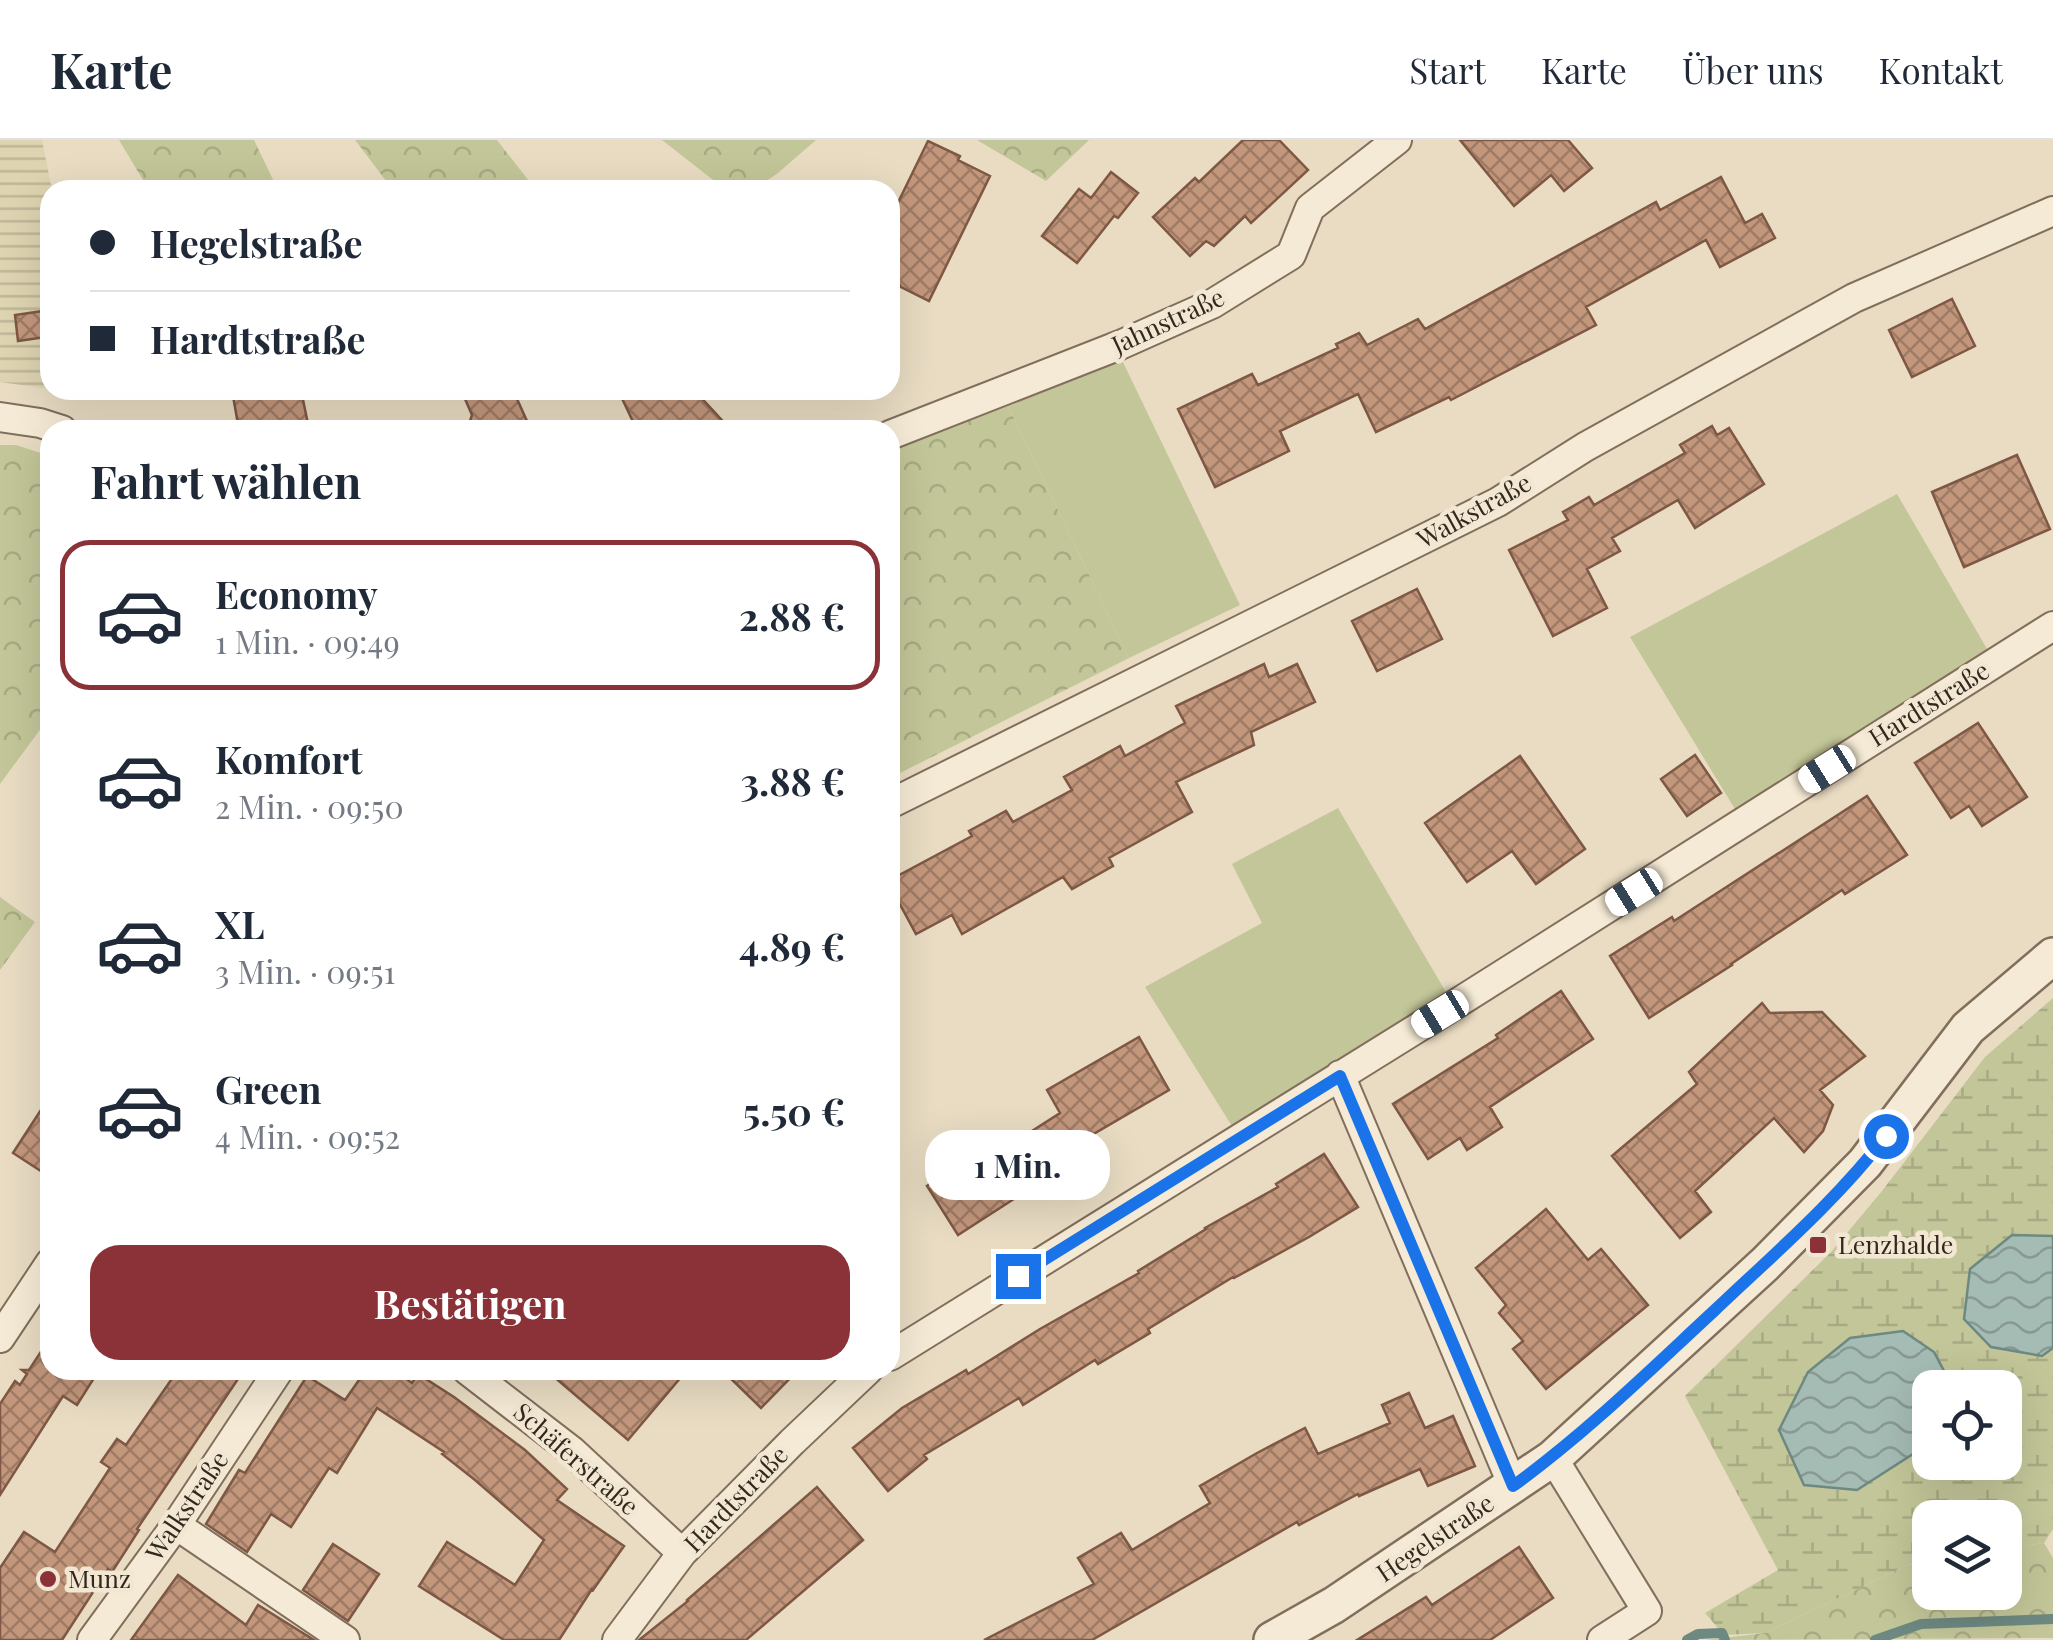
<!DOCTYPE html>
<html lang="de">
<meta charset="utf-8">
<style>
body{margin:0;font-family:"Playfair Display",serif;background:#f6f6f7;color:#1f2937;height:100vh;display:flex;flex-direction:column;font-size:38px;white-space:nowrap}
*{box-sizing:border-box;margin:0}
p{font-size:32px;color:#747a83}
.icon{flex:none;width:55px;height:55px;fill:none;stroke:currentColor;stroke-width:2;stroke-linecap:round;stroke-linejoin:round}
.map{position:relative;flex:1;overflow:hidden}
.panel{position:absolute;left:40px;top:280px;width:860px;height:960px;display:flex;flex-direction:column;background:#fff;border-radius:30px;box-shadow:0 10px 40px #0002}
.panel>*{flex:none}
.top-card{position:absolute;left:40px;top:40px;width:860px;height:220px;border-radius:30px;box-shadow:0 10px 40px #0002;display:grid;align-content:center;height:220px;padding:0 50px;background:#fff}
.buttons{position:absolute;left:1912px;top:1230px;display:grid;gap:20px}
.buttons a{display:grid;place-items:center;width:110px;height:110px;border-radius:20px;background:#fff;box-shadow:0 10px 40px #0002;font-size:50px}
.end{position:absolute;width:45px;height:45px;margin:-22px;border:12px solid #1a73e8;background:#fff;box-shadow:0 0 0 5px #fff}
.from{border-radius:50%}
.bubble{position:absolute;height:70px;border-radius:30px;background:#fff;box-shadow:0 10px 40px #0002;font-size:32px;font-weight:700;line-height:70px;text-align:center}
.car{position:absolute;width:30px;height:60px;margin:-30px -15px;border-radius:12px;box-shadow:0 0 8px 2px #0007;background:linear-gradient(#fff 24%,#345 0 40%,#fff 0 76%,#345 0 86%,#fff 0)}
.top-card b{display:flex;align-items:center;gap:35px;height:95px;font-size:38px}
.top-card b+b{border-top:2px solid #e0e1e3}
.top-card i{width:25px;height:25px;background:#1f2937}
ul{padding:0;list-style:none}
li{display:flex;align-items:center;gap:30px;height:150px;margin:0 20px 15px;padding:0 30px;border:5px solid transparent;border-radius:30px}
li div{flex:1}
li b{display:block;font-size:38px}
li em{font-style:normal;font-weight:700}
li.current{border-color:#8a3237}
li>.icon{width:90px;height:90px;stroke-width:1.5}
h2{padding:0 50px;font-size:45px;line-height:120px}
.button{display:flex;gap:20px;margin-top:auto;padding:20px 50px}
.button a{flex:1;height:115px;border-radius:30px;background:#8a3237;color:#fff;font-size:40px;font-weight:700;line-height:115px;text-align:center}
header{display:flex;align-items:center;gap:60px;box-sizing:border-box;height:140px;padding:0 50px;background:#fff;border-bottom:2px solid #e0e1e3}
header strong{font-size:48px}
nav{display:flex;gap:55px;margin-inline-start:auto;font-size:35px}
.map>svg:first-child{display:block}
.farmland{fill:url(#farmland-rules)}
.green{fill:#c3c698}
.forest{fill:url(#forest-crowns)}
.wetland{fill:url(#wetland-marsh);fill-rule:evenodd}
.water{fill:url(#water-waves);stroke:#6d8981;stroke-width:2.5}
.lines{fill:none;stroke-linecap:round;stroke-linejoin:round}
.stream{stroke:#6d8981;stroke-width:10}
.building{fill:url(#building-cross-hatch);stroke:#7e5844;stroke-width:2.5}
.minor-casing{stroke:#816e5c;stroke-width:32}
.tertiary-casing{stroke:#816e5c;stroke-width:40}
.minor{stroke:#f5ead5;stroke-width:28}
.tertiary{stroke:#f5ead5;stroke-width:35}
.route{stroke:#1a73e8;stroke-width:12}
.poi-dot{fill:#8a3237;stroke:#f1e7d2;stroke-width:4}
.labels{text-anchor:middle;stroke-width:9;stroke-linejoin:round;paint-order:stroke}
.street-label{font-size:25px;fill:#33271e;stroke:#f1e7d2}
.poi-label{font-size:25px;fill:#33271e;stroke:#f1e7d2;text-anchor:start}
</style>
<header>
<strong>Karte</strong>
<nav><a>Start</a><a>Karte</a><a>Über uns</a><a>Kontakt</a></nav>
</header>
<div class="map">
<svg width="2053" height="1500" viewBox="0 0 2053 1500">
<defs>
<pattern id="farmland-rules" width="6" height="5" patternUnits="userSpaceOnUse" patternTransform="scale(2.5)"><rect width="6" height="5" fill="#ded4b1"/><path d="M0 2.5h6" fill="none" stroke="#bfb698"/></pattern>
<pattern id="forest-crowns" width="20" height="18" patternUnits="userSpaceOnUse" patternTransform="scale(2.5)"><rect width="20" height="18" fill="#c3c698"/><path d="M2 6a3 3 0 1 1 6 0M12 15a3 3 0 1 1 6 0" fill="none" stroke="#a8aa83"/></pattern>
<pattern id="wetland-marsh" width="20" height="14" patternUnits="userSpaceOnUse" patternTransform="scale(2.5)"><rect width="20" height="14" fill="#c3c698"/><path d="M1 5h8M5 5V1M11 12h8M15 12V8" fill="none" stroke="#a8aa83"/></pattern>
<pattern id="water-waves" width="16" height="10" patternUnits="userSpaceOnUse" patternTransform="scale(2.5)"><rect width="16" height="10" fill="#a5bcb4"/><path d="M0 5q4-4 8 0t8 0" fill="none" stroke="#879992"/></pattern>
<pattern id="building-cross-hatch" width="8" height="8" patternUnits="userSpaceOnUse" patternTransform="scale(2.5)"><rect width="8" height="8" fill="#c3977c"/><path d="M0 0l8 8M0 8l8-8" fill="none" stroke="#9f7b65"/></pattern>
</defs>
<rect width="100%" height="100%" fill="#e9dcc3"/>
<path class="farmland" d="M0,0H42L52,50H50V249L0,242Z"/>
<path class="green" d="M1120,216L1240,465L1129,518L1007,264Z
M1897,354L1990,514L1738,674L1630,497Z
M1338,668L1450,859L1235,991L1145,847L1262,783L1232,724Z"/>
<path class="forest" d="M119,0H254L278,50H149Z
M355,0H497L536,50H393Z
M662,0H816L778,33L753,50H726Z
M977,0H1089L1046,41Z
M1007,264L1129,518L890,638V312Z
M0,305H16L50,316V591L42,587L0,644Z
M0,757L35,782L0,830Z
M2044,1403L2053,1418V1498L1706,1500L1765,1493L1908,1425L1930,1421V1452H2005V1409Z"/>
<path class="wetland" d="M2053,858V1096L2012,1095L2042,1216L2053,1208V1389L2044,1403L2005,1409V1378H1930V1421L1908,1425L1765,1493L1724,1495L1705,1473L1778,1430L1685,1256L1832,1111L1882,1051L1985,917ZM1930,1248H2005V1322H1930Z"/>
<path class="water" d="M2012,1095L2053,1096V1208L2042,1216L1991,1207L1964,1179L1970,1129Z
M1903,1191L1934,1212L1952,1246L1930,1248V1303L1857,1350L1804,1345L1779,1290L1808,1232L1850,1198Z"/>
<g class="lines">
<path class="stream" d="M1687,1500L1698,1494L1722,1493L1725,1500
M1875,1500L1921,1484L2053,1479"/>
</g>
<path class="building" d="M1243,0H1279L1308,30L1251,83L1245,76L1214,106L1206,101L1190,116L1153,77L1195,38L1199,42Z
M1460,0H1568L1592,28L1564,51L1551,35L1514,66Z
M928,1L960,16L958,20L990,36L929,161L901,147L897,140L890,137V79Z
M1111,32L1138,53L1118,78L1114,76L1077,123L1042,96L1079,49L1091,58Z
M1721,37L1745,83L1762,74L1775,98L1720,127L1706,100L1586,167L1596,185L1451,260L1449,257L1376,292L1358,254L1280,291L1289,311L1215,347L1178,269L1252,234L1258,245L1338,208L1336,204L1359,193L1367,205L1418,179L1425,189L1656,62L1660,70Z
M1952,159L1975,206L1912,237L1889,190Z
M43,171L46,197L18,201L15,175Z
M264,250H301L308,284L276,290H239L233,256Z
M485,250H513L531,290H467L472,275L465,259Z
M618,250H694L731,290H637Z
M1712,286L1717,295L1729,288L1764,344L1695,388L1678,360L1612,398L1620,411L1587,429L1607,468L1553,496L1509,410L1568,380L1563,372L1589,357L1594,365L1685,313L1680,305Z
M2017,315L2050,389L1964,427L1932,352Z
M1417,449L1442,499L1377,531L1352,481Z
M1264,524L1269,537L1297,524L1315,562L1251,592L1254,605L1176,642L1192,672L1109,718L1113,726L1072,749L1063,737L962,794L952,775L916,794L890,746V740L972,696L969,691L1006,671L1013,682L1072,650L1064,637L1120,606L1125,616L1185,583L1176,566Z
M1978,583L2027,657L1982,686L1969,666L1951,678L1915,623Z
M1695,615L1721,653L1687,676L1661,639Z
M1520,616L1585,709L1536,744L1512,711L1467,742L1425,683Z
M1867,656L1907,715L1845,754L1842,750L1731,824L1732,825L1649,878L1610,816L1672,777L1674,781Z
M1561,851L1593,899L1490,967L1502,987L1467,1010L1460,998L1428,1019L1393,964L1498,898L1496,895Z
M1762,863L1770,873L1822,872L1865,916L1820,950L1833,965L1823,991L1804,1012L1774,978L1695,1051L1711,1072L1680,1098L1612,1016L1697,944L1689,932Z
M1139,897L1169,950L1037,1027L1045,1039L958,1095L927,1046L981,1011L987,1020L1060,973L1047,950Z
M50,956V1037L13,1013Z
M1324,1014L1358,1067L1309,1097L1234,1138L1233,1137L1148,1189L1150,1193L1098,1224L1095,1220L1023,1265L1019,1258L924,1315L927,1319L888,1351L853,1308L902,1268L966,1230L968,1234L1040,1189L1139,1133L1138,1131L1206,1089L1205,1088L1278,1047L1276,1044Z
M1546,1069L1588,1120L1601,1109L1648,1165L1546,1249L1513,1209L1523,1201L1499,1173L1506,1165L1476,1128Z
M50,1198V1230H99L77,1265L63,1256L0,1355V1264L15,1241L20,1245L27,1234L22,1230H29Z
M178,1230H244L137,1389L139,1390L112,1432L108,1429L62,1500H0V1428L24,1392L55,1412L110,1328L101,1322L117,1299L126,1305Z
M366,1230H394L412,1243L418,1234L454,1257L525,1310L567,1349L557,1360L624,1406L593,1450L592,1449L559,1500H504L419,1446L447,1402L515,1445L544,1400L475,1340L442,1314L444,1312L377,1268L337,1333L329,1328L291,1387L271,1374L247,1412L206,1384L239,1330L245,1333L307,1236L345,1260Z
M546,1230H687L628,1300Z
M722,1230H798L761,1268Z
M1409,1253L1425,1288L1453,1276L1475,1326L1428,1346L1420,1329L1359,1356L1358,1354L1299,1385L1297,1382L1092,1500H984L1094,1444L1078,1418L1121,1393L1132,1410L1210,1363L1200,1346L1257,1313L1305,1288L1318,1314L1390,1283L1382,1265Z
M817,1347L863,1400L746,1500H639L688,1461L687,1460Z
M333,1404L379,1434L348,1481L303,1450Z
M1519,1407L1553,1458L1490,1500H1357L1426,1457L1432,1465Z
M178,1435L246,1485L258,1465L314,1500H131Z"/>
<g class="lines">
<g class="minor-casing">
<path id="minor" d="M0,277L40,283L62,290
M890,295L1120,205L1212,164L1291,115L1310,68L1397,0
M890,664L1498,362L1585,307L1854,158L2053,71
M1340,935L1513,1346
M0,1198L50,1123
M890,1216L1440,874L2053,486
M467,1230L572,1311L682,1413
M1553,1318L1647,1471L1602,1500
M176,1385L345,1500
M92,1500L176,1385L279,1230
M617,1500L682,1413L792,1302L868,1230"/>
</g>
<g class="tertiary-casing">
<path id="tertiary" d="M1272,1500L1334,1465L1553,1318L1765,1124L1865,1023L1968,888L2053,816"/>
</g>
<use href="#minor" class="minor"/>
<use href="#tertiary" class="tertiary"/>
</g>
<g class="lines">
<path class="route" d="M1018,1136L1340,936L1513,1346C1585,1294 1649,1231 1715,1170C1773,1115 1837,1060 1886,996"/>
</g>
<g class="poi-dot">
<rect x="1808" y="1095" width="20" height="20" rx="5"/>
<circle cx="48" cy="1439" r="10"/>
</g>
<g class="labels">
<g class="street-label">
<text transform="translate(1168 181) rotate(-25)" y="9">Jahnstraße</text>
<text transform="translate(1474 371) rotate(-29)" y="9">Walkstraße</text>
<text transform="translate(1929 564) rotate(-32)" y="9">Hardtstraße</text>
<text transform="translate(576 1319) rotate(41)" y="9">Schäferstraße</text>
<text transform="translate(736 1359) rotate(-46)" y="9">Hardtstraße</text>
<text transform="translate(187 1366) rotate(-56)" y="9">Walkstraße</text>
<text transform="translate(1435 1398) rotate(-34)" y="9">Hegelstraße</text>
</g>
<g class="poi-label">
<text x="1838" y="1114">Lenzhalde</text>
<text x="68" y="1448">Munz</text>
</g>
</g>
</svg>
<div class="buttons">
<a><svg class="icon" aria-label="locate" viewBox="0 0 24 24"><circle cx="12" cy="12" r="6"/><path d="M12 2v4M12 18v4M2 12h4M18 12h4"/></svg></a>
<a><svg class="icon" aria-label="layers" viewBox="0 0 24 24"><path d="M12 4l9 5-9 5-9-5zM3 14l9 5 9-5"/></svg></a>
</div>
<i class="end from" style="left:1886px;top:996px"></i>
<i class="end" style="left:1018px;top:1136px"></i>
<div class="bubble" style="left:925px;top:990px;width:185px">1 Min.</div>
<i class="car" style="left:1827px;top:629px;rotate:238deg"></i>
<i class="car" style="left:1634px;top:752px;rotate:238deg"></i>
<i class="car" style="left:1440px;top:874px;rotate:239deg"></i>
<div class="top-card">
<b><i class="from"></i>Hegelstraße</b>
<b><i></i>Hardtstraße</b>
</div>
<section class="panel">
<h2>Fahrt wählen</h2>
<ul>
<li class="current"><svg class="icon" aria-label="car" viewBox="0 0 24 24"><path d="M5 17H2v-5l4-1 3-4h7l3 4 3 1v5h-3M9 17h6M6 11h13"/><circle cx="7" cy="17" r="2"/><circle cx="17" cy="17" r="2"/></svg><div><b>Economy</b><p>1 Min. · 09:49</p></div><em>2.88 €</em></li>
<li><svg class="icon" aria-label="car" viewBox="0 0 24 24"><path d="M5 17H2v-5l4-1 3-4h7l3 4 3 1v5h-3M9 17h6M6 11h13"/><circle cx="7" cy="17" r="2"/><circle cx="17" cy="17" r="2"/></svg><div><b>Komfort</b><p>2 Min. · 09:50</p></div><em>3.88 €</em></li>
<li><svg class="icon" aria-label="car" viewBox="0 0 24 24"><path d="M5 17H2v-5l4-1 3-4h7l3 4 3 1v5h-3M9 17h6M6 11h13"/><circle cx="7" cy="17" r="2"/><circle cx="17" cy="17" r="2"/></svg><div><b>XL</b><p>3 Min. · 09:51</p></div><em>4.89 €</em></li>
<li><svg class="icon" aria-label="car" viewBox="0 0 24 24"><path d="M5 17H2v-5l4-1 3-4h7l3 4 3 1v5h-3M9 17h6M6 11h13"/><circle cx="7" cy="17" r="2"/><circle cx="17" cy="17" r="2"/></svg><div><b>Green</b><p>4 Min. · 09:52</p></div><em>5.50 €</em></li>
</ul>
<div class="button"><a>Bestätigen</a></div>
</section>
</div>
